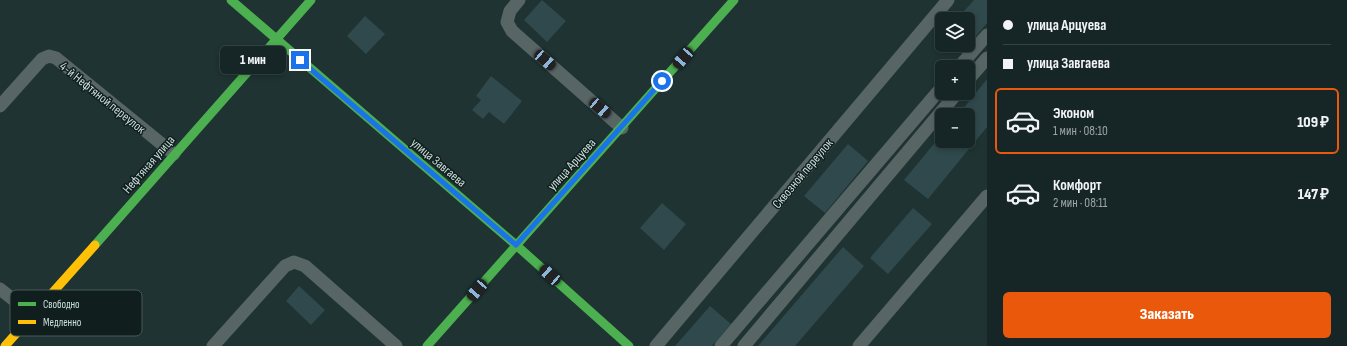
<!DOCTYPE html>
<html lang="ru">
<meta charset="utf-8">
<style>
body{margin:0;font-family:"Sofia Sans Condensed",sans-serif;background:#1f2e2e;color:#f1f3f6;height:100vh;display:flex;flex-direction:column;font-size:15px;white-space:nowrap}
*{box-sizing:border-box;margin:0}
p{font-size:13px;color:#9ea5a7}
.icon{flex:none;width:22px;height:22px;fill:none;stroke:currentColor;stroke-width:2;stroke-linecap:round;stroke-linejoin:round}
.map{position:relative;flex:1;overflow:hidden}
.details{display:flex;flex-direction:column;background:#162626;width:360px}
.details>*{flex:none}
.banner{display:grid;align-content:center;height:88px;padding:0 16px;background:#162626}
.controls{position:absolute;left:935px;top:12px;display:grid;gap:8px}
.controls a{display:grid;place-items:center;width:40px;height:40px;border-radius:6px;background:#162626;box-shadow:0 2px 6px #0003,0 0 0 1px #354343;font-size:20px}
.end{position:absolute;width:18px;height:18px;margin:-9px;border:5px solid #1a73e8;background:#fff;box-shadow:0 0 0 2px #fff}
.from{border-radius:50%}
.bubble{position:absolute;height:28px;border-radius:6px;background:#162626;box-shadow:0 2px 6px #0003,0 0 0 1px #354343;font-size:13px;font-weight:800;line-height:28px;text-align:center}
.car{position:absolute;width:12px;height:24px;margin:-12px -6px;border-radius:5px;box-shadow:0 0 3px 1px #0007;background:linear-gradient(#222 24%,#8ab4d8 0 40%,#222 0 76%,#8ab4d8 0 86%,#222 0)}
.banner b{display:flex;align-items:center;gap:14px;height:38px;font-size:15px}
.banner b+b{border-top:1px solid #354343}
.banner i{width:10px;height:10px;background:#f1f3f6}
ul{padding:0;list-style:none}
li{display:flex;align-items:center;gap:12px;height:66px;margin:0 8px 6px;padding:0 8px;border:2px solid transparent;border-radius:6px}
li div{flex:1}
li b{display:block;font-size:15px}
li em{font-style:normal;font-weight:800}
li.active{border-color:#ea580c}
li>.icon{width:36px;height:36px;stroke-width:1.5}
.button{display:flex;gap:8px;margin-top:auto;padding:8px 16px}
.button a{flex:1;height:46px;border-radius:6px;background:#ea580c;color:#fff;font-size:16px;font-weight:800;line-height:46px;text-align:center}
main{display:flex;flex:1;min-height:0}
.map>svg:first-child{display:block}
.building{fill:#30494c}
.lines{fill:none;stroke-linecap:round;stroke-linejoin:round}
.street{stroke:#576665;stroke-width:13}
.fast{stroke:#4caf50;stroke-width:9}
.slow{stroke:#ffc107;stroke-width:9}
.route{stroke:#1a73e8;stroke-width:5}
.labels{text-anchor:middle;stroke-width:3;stroke-linejoin:round;paint-order:stroke}
.street-label{font-size:13px;fill:#cbdfdd;stroke:#101f1e}
.key{fill:#101f1e;stroke:#485957;stroke-width:1}
.key-label{font-size:11px;fill:#cbdfdd}
</style>
<main>
<div class="map">
<svg width="987" height="346" viewBox="0 0 987 346">
<rect width="100%" height="100%" fill="#1e3332"/>
<path class="building" d="M542,0L566,21L547,42L524,20Z
M974,0H987V23L962,53L953,45H968V19H957Z
M365,16L385,34L366,54L347,36Z
M491,76L522,101L504,124L489,112L483,119L472,110L481,100L476,96Z
M987,79V127L928,199L904,180L942,134V141H968V115H958Z
M848,144L868,161L825,213L804,196Z
M662,203L686,224L664,250L640,228Z
M913,208L932,224L888,274L870,258Z
M843,247L864,266L795,346H758Z
M299,286L325,310L311,325L286,301Z
M710,306L731,324L712,346H675Z"/>
<g class="lines">
<path class="street" d="M519,0L510,11L507,22L512,31L622,128
M959,67L987,35
M968,80L987,58
M0,106L42,59L49,56L56,58L174,154
M0,289L33,315
M213,346L285,266L294,262L305,266L396,346
M656,346L948,0
M721,346L942,87
M744,346L957,93
M859,346L987,196"/>
<path class="fast" d="M231,0L516,245L629,346
M95,245L311,0
M427,346L734,0"/>
<path class="slow" d="M5,346L95,245"/>
</g>
<g class="lines">
<path class="route" d="M300,60L516,245L662,81"/>
</g>
<g class="labels">
<g class="street-label">
<text transform="translate(103 97) rotate(39)" y="5">4-й Нефтяной переулок</text>
<text transform="translate(439 162) rotate(40)" y="5">улица Завгаева</text>
<text transform="translate(148 164) rotate(-49)" y="5">Нефтяная улица</text>
<text transform="translate(571 164) rotate(-48)" y="5">улица Арцуева</text>
<text transform="translate(802 173) rotate(-50)" y="5">Сквозной переулок</text>
</g>
</g>
<rect x="10" y="290" width="132" height="46" rx="6" class="key"/>
<rect x="18" y="302" width="18" height="4" fill="#4caf50"/>
<rect x="18" y="320" width="18" height="4" fill="#ffc107"/>
<g class="key-label">
<text x="43" y="308">Свободно</text>
<text x="43" y="326">Медленно</text>
</g>
</svg>
<div class="controls">
<a><svg class="icon" aria-label="layers" viewBox="0 0 24 24"><path d="M12 4l9 5-9 5-9-5zM3 14l9 5 9-5"/></svg></a>
<a>+</a>
<a>−</a>
</div>
<i class="end from" style="left:662px;top:81px"></i>
<i class="end" style="left:300px;top:60px"></i>
<div class="bubble" style="left:220px;top:46px;width:66px">1 мин</div>
<i class="car" style="left:683px;top:58px;rotate:221deg"></i>
<i class="car" style="left:545px;top:60px;rotate:131deg"></i>
<i class="car" style="left:600px;top:108px;rotate:131deg"></i>
<i class="car" style="left:550px;top:275px;rotate:312deg"></i>
<i class="car" style="left:477px;top:290px;rotate:221deg"></i>
</div>
<section class="details">
<div class="banner">
<b><i class="from"></i>улица Арцуева</b>
<b><i></i>улица Завгаева</b>
</div>
<ul>
<li class="active"><svg class="icon" aria-label="car" viewBox="0 0 24 24"><path d="M5 17H2v-5l4-1 3-4h7l3 4 3 1v5h-3M9 17h6M6 11h13"/><circle cx="7" cy="17" r="2"/><circle cx="17" cy="17" r="2"/></svg><div><b>Эконом</b><p>1 мин · 08:10</p></div><em>109 ₽</em></li>
<li><svg class="icon" aria-label="car" viewBox="0 0 24 24"><path d="M5 17H2v-5l4-1 3-4h7l3 4 3 1v5h-3M9 17h6M6 11h13"/><circle cx="7" cy="17" r="2"/><circle cx="17" cy="17" r="2"/></svg><div><b>Комфорт</b><p>2 мин · 08:11</p></div><em>147 ₽</em></li>
</ul>
<div class="button"><a>Заказать</a></div>
</section>
</main>
